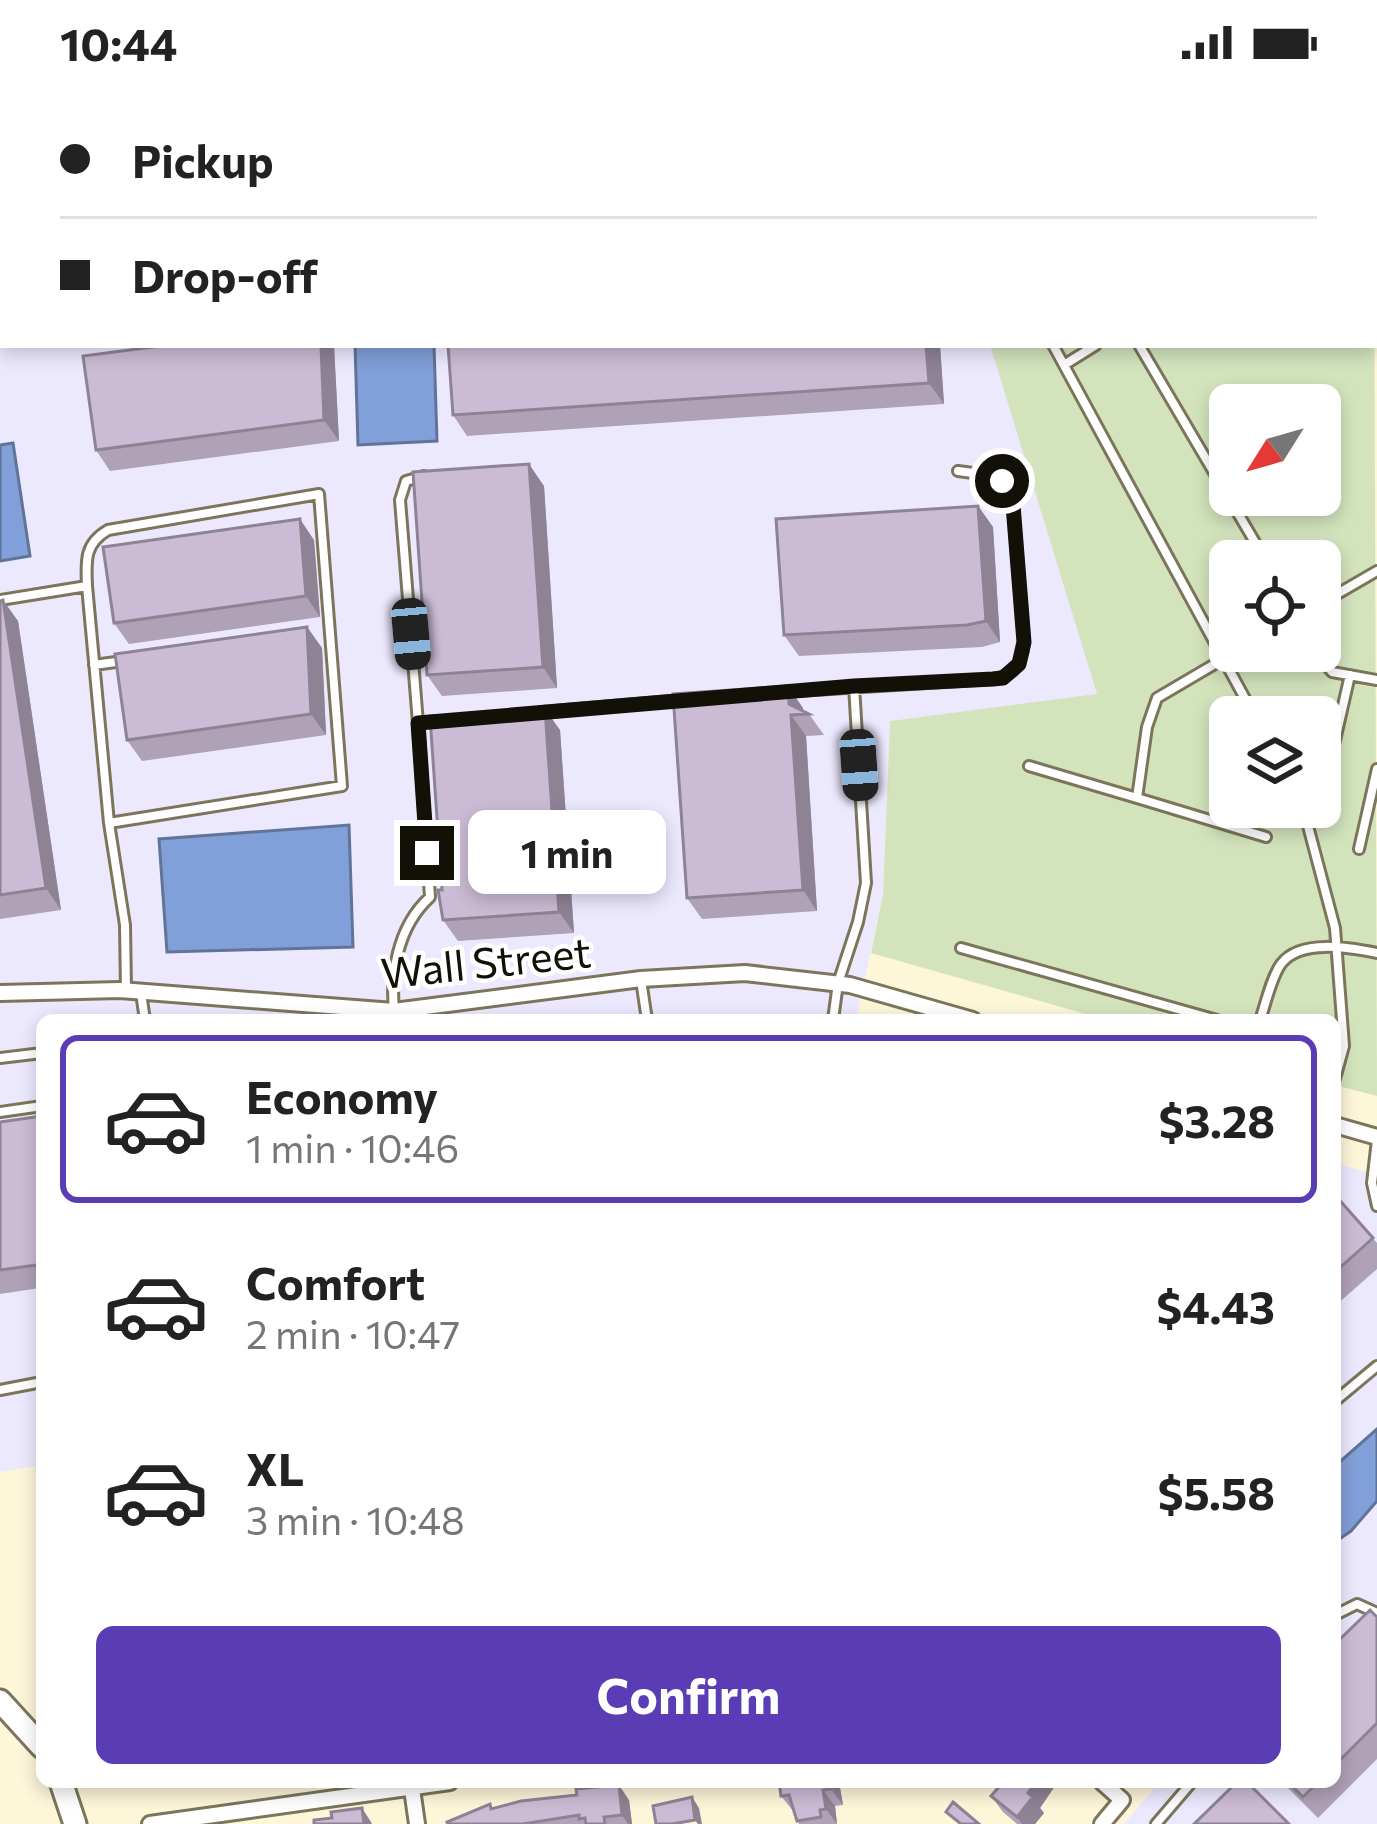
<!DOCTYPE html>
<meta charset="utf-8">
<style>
body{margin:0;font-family:Commissioner,sans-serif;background:#f6f6f6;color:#222;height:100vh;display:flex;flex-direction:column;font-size:45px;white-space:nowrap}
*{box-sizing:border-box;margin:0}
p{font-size:39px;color:#767676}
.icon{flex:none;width:66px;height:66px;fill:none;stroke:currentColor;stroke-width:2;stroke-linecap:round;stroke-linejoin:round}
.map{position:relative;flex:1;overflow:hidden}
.panel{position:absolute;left:36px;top:930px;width:1305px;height:774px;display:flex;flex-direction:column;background:#fff;border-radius:18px;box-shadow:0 6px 18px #0003}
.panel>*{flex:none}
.guide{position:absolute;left:0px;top:0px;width:1377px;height:264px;box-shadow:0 6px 18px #0003;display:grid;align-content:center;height:264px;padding:0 60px;background:#fff}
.needle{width:78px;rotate:233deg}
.buttons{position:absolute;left:1209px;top:300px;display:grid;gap:24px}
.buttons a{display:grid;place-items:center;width:132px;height:132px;border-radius:18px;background:#fff;box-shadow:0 6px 18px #0003;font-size:60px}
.end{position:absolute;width:54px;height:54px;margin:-27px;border:15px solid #131007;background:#fff;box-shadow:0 0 0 6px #fff}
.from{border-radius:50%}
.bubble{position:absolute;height:84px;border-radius:18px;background:#fff;box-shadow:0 6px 18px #0003;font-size:39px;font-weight:700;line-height:84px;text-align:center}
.car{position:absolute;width:36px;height:72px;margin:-36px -18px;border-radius:15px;box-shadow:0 0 9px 3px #0007;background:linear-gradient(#222 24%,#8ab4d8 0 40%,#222 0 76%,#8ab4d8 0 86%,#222 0)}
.guide b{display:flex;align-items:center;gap:42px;height:114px;font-size:45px}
.guide b+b{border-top:3px solid #e0e0e0}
.guide i{width:30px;height:30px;background:#222}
ul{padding:21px 0 0;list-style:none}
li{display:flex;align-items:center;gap:36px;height:168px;margin:0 24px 18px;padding:0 36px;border:6px solid transparent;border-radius:18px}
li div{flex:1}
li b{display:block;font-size:45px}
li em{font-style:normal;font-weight:700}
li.current{border-color:#5a3cb4}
li>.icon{width:108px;height:108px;stroke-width:1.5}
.primary-button{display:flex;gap:24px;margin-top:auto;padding:24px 60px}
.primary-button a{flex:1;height:138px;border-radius:18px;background:#5a3cb4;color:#fff;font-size:48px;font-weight:700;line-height:138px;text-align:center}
.status{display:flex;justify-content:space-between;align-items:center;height:84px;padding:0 60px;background:#fff;direction:ltr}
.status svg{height:33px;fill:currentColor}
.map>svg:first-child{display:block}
.industrial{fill:#ece9ff}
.green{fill:#d3e4bd;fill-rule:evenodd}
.water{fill:#819fd8;stroke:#607499;stroke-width:3}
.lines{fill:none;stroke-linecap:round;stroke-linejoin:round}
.lane-casing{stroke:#7c755b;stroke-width:14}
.street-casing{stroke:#7c755b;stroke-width:20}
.secondary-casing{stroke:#7c755b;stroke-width:27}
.lane{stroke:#fff;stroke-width:8}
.street{stroke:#fff;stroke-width:14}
.secondary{stroke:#fff;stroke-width:21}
.wall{fill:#afa1b6}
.shaded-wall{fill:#8e8394}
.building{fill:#cbbbd4;stroke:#8e8394;stroke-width:3}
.route{stroke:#131007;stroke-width:15}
.labels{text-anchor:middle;stroke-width:9;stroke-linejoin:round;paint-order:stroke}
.street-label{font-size:42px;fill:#131007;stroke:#fff}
</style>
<div class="status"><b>10:44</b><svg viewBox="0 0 49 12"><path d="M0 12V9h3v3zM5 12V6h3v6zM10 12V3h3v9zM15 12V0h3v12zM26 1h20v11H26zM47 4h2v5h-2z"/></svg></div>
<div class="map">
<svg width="1377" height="1740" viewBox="0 0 1377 1740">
<rect width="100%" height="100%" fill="#fef6d9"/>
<path class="industrial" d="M0,0H572L573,3H3V261H1016L1097,611L890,637L883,810L856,936H42V1381L0,1388Z
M1335,1079L1377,1091V1740H1124L1159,1698H1335Z"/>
<path class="green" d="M572,0H1311L1313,3H573Z
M1374,112L1377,1012L1335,1001V936H1107L871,869L883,810L890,637L1097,610L990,261H1374ZM1230,321H1320V411H1230ZM1230,477H1320V567H1230ZM1230,633H1320V723H1230Z"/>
<path class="water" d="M355,261H434L437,357L358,361Z
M13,359L30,472L0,477V361Z
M349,741L353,863L167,868L159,755Z
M1377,1345V1417L1351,1447L1335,1458V1382Z"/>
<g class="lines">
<g class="lane-casing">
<path id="lane" d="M104,0V3
M641,0L642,3
M909,0L911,3
M991,0L992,3
M1263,0L1265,3
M1374,5L1377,10
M1374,73L1377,78
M1374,185L1377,190
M0,224L3,223
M1053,261L1255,633
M1139,261L1266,477
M1064,281L1096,261
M87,502C86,477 84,460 108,446L319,410L342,702L109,739
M0,516L87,502L109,739L125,841L126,906
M1320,520L1377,487
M1237,567L1157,614L1147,643L1137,714L1266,753
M1314,567L1332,588L1377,596
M94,581L123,577
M781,608L993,595C1015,592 1022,579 1024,558L1013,421L1007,404L995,392L958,387
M542,628L683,616
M418,639L400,416L406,397L424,392
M1331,674L1350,591
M1029,682L1137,714
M1303,723L1335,844L1344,962L1335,995
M1359,765L1377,685
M961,864L1217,936
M641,896L647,936
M141,909L145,936
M395,936C389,892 397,843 430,813L418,639L438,637
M833,936L838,899L858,838L866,799L854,602
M1260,936C1266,919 1271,894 1281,880C1300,854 1351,864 1377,869
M0,974L42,969
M0,1028L42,1022
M1377,1056L1372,1099L1377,1122
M0,1306L42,1298
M1335,1317L1377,1282
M1335,1531L1357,1520L1377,1529
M1156,1740L1192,1698"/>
</g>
<g class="street-casing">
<path id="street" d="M0,909L120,906L394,927L641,895L745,889L850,901L973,936
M1335,1041L1377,1053
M411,1698L417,1740
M1102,1698L1122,1716L1102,1740
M150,1740L450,1698"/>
</g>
<g class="secondary-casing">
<path id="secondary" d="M0,1617L42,1663
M61,1698L75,1740"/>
</g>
<use href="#lane" class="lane"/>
<use href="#street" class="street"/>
<use href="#secondary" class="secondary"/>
</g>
<path class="wall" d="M0,0H79L80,3H3V192L0,193Z
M940,261L944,320L467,352L453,331Z
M334,262L339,357L110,387L96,366Z
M544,402L557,604L442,612L427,591V577L422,570L425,561Z
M978,422L993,443L1000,558L982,563L799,572L784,551Z
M314,456L320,533L129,560L114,539Z
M0,517L18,537L61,826L0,835Z
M307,543L322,564L326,651L142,677L127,656Z
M673,610L803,624V627L809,630L824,651L806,652L817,827L702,835L687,814Z
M560,646L574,849L458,857L443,836Z
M42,1032L40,1204L0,1210V1038Z
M1335,1111L1377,1159V1185L1335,1222Z
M1377,1533V1675L1318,1734L1282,1698H1335V1560Z
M839,1698L843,1721L835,1722L837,1740H799L794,1728L781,1712Z
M1003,1698H1056L1057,1699L1040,1724L1044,1729L1035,1740H1017L1003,1728L991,1712Z
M629,1716L632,1740H448L493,1724Z"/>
<path class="shaded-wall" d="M321,261L334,262L339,357L324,336Z
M926,261H940L944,320L929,299Z
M529,380L544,402L557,604L543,583Z
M978,422L993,443L1000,558L986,537Z
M300,435L314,456L320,533L306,512Z
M3,516L18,537L61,826L46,804Z
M307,543L322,564L326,651L311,630Z
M788,602L803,624V630L789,620Z
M545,625L560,646L574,849L559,828Z
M791,631L806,652L817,827L803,806Z
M830,1698H839L843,1721L831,1705Z
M1036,1698L1057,1699L1040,1724L1044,1729L1035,1740H1022L1017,1733L1028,1709Z
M619,1701L629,1716L632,1740H628L622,1731Z
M823,1706L835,1722L837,1740L826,1725Z
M692,1713L699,1724L702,1740H698L695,1736Z
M362,1724L371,1738L372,1740H364Z"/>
<path class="building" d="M0,0H70L71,3H3V175H0Z
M168,261H321L324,336L96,366L83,272Z
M448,261H926L929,299L453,331Z
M529,380L543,583L427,591L426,573L422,570L421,561H425L413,388Z
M978,422L986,537L967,541L784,551L776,435Z
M300,435L306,512L114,539L103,463Z
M3,516L46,804L0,811V517Z
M307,543L311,630L127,656L115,570Z
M788,602L789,620L809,630L791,631L803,806L687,814L673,610Z
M545,625L559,828L443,836L438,806H442L430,633Z
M42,1032V1215L37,1181L0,1186V1038Z
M1335,1111L1373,1154L1335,1188Z
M1370,1526L1377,1533V1639L1335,1681V1560Z
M779,1698H830L831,1705L823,1706L826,1725L820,1726L821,1733L797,1737L789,1711L781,1712Z
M1003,1698H1036L1028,1709L1033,1713L1017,1733L991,1712Z
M1237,1698H1247L1289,1740H1194Z
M1288,1698H1318L1303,1713Z
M619,1701L622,1731L604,1733L605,1740H586L585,1734L579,1735V1731L523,1740H448L447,1738L490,1720L491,1725L521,1717L577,1711L576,1705Z
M692,1713L695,1736L672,1740H656L653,1722Z
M953,1718L979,1740H961L946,1728Z
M362,1724L364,1740H314V1736L332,1734L331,1728Z"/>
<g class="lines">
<path class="route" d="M427,769L418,639L854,602L993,595L1003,594L1019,580L1024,558L1013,421L1002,397"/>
</g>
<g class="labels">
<g class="street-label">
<text transform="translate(486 879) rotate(-6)" y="15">Wall Street</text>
</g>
</g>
</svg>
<div class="buttons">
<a><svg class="needle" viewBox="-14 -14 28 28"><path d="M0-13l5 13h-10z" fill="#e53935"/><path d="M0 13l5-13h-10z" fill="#767676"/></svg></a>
<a><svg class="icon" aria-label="locate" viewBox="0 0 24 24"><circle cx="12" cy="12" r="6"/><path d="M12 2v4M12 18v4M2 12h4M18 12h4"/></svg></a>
<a><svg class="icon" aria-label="layers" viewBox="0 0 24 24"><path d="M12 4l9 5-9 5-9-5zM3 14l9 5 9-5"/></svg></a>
</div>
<i class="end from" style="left:1002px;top:397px"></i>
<i class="end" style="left:427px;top:769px"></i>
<div class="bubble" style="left:468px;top:726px;width:198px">1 min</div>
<i class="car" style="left:411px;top:550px;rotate:175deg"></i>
<i class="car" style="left:859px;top:681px;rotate:176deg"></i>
<div class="guide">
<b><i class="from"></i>Pickup</b>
<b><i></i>Drop-off</b>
</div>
<section class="panel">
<ul>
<li class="current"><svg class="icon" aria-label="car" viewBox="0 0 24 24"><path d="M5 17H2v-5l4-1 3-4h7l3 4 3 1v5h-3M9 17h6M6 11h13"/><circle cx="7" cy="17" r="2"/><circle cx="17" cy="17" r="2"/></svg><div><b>Economy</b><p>1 min · 10:46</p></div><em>$3.28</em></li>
<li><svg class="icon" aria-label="car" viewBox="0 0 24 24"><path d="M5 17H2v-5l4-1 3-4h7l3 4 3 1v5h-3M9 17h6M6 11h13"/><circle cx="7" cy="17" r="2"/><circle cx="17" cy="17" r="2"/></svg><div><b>Comfort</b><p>2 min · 10:47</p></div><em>$4.43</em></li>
<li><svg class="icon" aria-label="car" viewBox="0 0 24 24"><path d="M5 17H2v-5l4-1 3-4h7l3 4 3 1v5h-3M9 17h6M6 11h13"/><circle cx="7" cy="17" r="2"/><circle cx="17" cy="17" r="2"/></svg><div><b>XL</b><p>3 min · 10:48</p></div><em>$5.58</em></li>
</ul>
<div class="primary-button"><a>Confirm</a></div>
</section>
</div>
